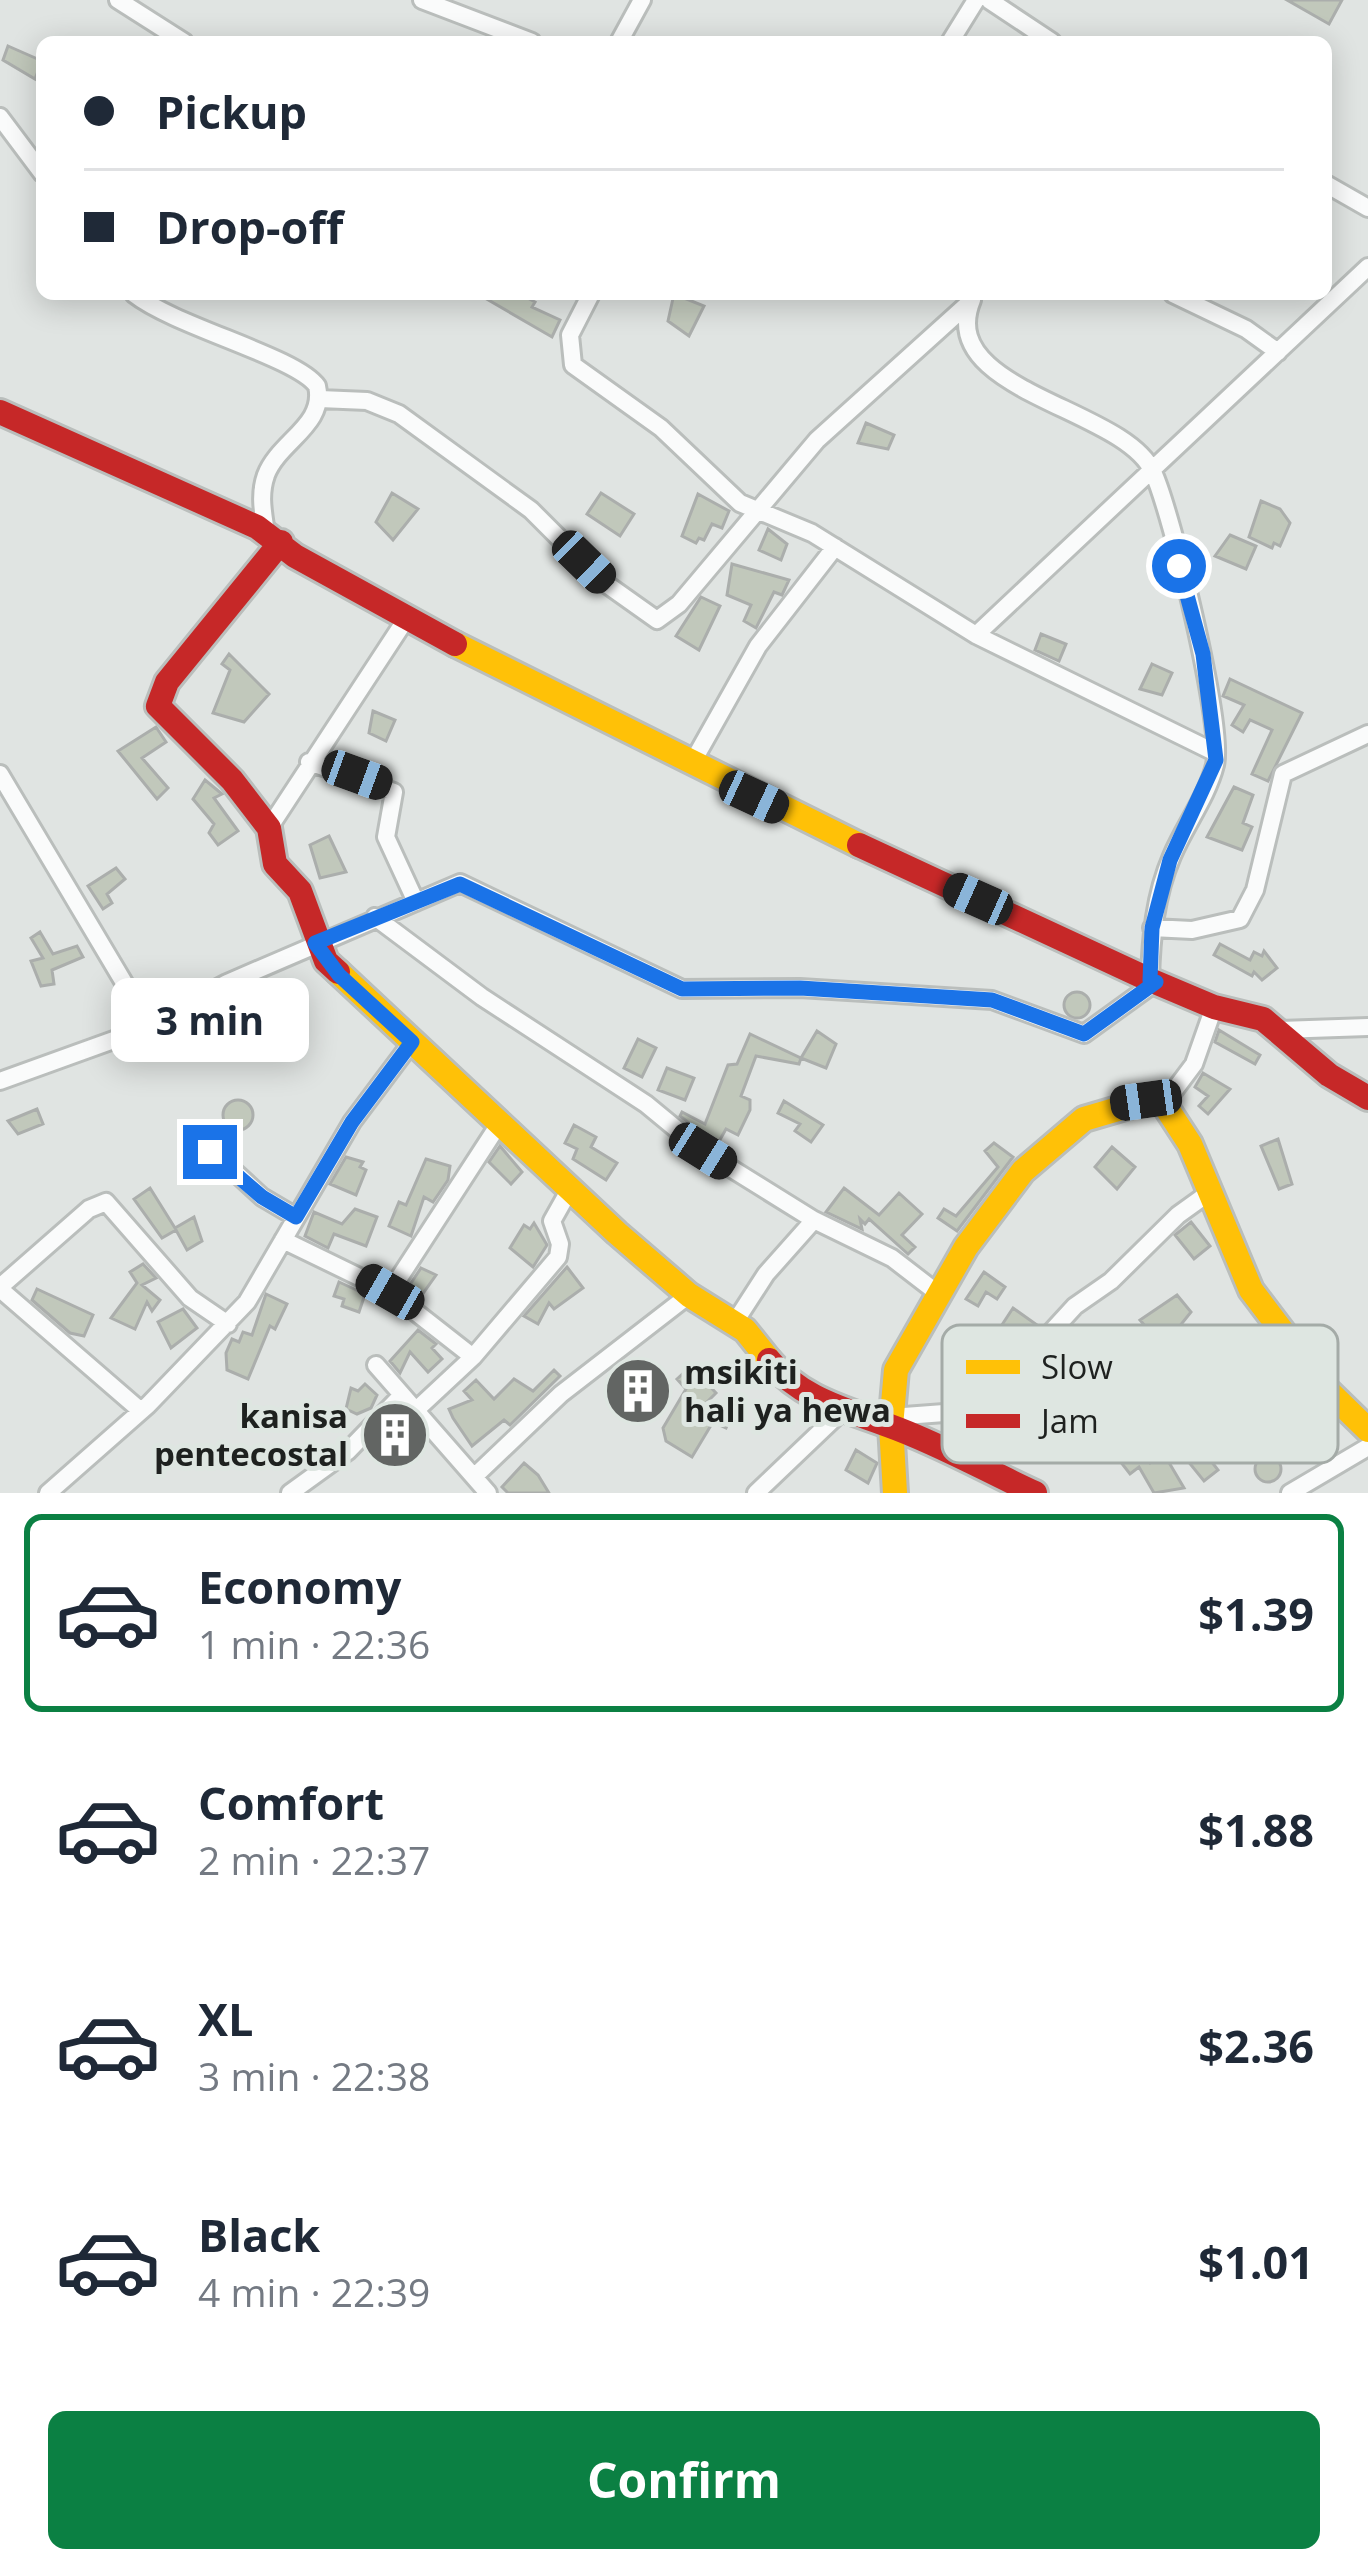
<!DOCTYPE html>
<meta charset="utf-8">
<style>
body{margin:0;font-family:"Open Sans",sans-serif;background:#f6f6f7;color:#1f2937;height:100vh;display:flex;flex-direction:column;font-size:45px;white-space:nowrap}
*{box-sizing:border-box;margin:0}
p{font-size:39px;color:#747a83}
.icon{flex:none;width:66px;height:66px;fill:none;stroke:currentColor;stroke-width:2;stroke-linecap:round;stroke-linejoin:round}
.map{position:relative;height:1493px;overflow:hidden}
.details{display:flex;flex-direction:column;background:#fff;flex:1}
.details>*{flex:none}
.banner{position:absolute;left:36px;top:36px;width:1296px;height:264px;border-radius:18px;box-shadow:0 6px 30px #0003;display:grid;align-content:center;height:264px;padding:0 48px;background:#fff}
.end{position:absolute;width:54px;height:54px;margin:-27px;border:15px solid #1a73e8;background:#fff;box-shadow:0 0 0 6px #fff}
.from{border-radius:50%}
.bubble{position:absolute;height:84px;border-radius:18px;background:#fff;box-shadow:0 6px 30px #0003;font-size:39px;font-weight:700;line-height:84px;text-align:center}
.car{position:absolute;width:36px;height:72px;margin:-36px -18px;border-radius:15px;box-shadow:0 0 9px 3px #0007;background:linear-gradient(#222 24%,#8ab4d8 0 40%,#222 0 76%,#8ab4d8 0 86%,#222 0)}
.banner b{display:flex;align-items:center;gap:42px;height:114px;font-size:45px}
.banner b+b{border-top:3px solid #e0e1e3}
.banner i{width:30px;height:30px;background:#1f2937}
ul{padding:21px 0 0;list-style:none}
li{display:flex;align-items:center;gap:36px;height:198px;margin:0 24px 18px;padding:0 24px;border:6px solid transparent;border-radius:18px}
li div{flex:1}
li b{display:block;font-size:45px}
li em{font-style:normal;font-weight:700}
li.current{border-color:#0b8043}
li>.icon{width:108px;height:108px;stroke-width:1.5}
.button{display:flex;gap:24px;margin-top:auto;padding:24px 48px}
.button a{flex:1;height:138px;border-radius:18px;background:#0b8043;color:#fff;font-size:48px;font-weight:700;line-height:138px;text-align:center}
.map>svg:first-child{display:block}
.building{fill:#c1c8bb;stroke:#abaeac;stroke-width:3}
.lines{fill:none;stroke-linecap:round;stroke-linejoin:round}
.street-casing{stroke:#babebc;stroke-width:22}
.slow-casing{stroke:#babebc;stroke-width:30}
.jam-casing{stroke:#babebc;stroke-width:30}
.street{stroke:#fafbfb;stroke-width:16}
.slow{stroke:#ffc107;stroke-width:24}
.jam{stroke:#c62828;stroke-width:24}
.route{stroke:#1a73e8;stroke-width:15}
.labels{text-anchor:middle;stroke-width:10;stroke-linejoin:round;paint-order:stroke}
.poi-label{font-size:33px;font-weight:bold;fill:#1e211f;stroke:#dee6e1;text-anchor:start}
.key{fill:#dee6e1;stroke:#a4aba7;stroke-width:3}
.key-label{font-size:33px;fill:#1e211f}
</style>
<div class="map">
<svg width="1368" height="1493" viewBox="0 0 1368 1493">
<rect width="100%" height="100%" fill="#e0e4e2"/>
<path class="building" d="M1287,0H1342L1329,24Z
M8,46L42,61L35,79L3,60Z
M478,294H520L535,302L532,307L560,320L552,337Z
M674,294L704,306L689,336L668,321Z
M866,423L894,435L888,449L858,443Z
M392,493L418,509L393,540L376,522Z
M601,493L634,514L620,536L587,514Z
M698,494L729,511L722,528L712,524L704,540L699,538L696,543L682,536Z
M1261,501L1280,509L1290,523L1280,546L1274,543L1272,548L1249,537Z
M768,529L787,544L781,560L759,550Z
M1230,535L1256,546L1246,569L1215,556Z
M732,564L789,580L782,595L774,592L756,628L744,621L751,605L727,595Z
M701,597L720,606L699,650L676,636Z
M1041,634L1066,644L1059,661L1035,650Z
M229,654L269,694L244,722L213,713L230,670L222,664Z
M1152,664L1172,673L1162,695L1140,689Z
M1230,679L1302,713L1268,781L1252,774L1272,730L1250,720L1243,732L1232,725L1244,705L1223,696Z
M373,711L395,720L386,741L369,733Z
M156,727L166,742L142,758L168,788L157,799L118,751Z
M205,780L222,794L214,798L238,831L218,845L209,833L214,824L193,799Z
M1234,787L1253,795L1243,823L1252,827L1242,850L1207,837Z
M329,836L346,872L320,878L310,845Z
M116,868L125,879L107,894L112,903L103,909L88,886Z
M40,932L53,954L77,946L83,957L52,970L54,984L41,986L31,961L43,958L31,938Z
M1220,944L1250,960L1254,952L1262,956L1264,951L1277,968L1262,980L1254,972L1252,976L1214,955Z
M1064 1005a13 13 0 1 1 26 0a13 13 0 1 1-26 0Z
M1219,1030L1260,1055L1255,1064L1215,1042Z
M817,1031L836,1044L826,1068L801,1058L799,1064L756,1056L741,1096L750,1100V1110L738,1135L726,1129L717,1145L680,1116L682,1112L705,1124L728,1065L737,1064L750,1034L801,1058Z
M638,1039L656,1048L642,1077L624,1068Z
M667,1068L694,1078L685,1100L658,1090Z
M1203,1073L1230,1089L1208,1114L1199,1106L1208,1096L1195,1087Z
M223 1115a15 15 0 1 1 30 0a15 15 0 1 1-30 0Z
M784,1101L823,1125L811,1142L795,1131L800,1124L778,1113Z
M37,1109L43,1124L18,1134L8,1121Z
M574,1125L596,1137L591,1147L617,1163L606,1180L573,1159L577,1149L565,1143Z
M1278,1139L1292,1184L1279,1189L1261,1146Z
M994,1143L1013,1157L957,1231L938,1218L944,1209L956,1216L998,1167L985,1151Z
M500,1146L522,1172L511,1184L489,1162Z
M1112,1147L1135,1167L1117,1189L1095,1167Z
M346,1157L363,1162L360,1167L366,1170L356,1195L330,1184Z
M426,1159L450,1166L448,1180L433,1202L424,1197L411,1236L389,1226L399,1202L406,1205Z
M150,1188L175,1228L194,1217L202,1241L187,1250L176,1230L162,1238L134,1199Z
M844,1188L879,1215L899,1193L922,1214L902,1235L915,1247L908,1254L869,1219L865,1224L860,1219L862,1229L826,1212Z
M355,1209L377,1217L366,1246L334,1234L328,1248L305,1236L314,1212L342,1224Z
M1191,1222L1210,1246L1194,1259L1175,1235Z
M534,1223L547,1245L533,1267L510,1248L524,1225L530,1229Z
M143,1264L156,1278L142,1285L160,1300L152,1311L147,1302L135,1329L111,1318L137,1283L130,1272Z
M567,1267L583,1288L554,1309L549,1303L538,1324L524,1316Z
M421,1268L436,1275L419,1299L407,1289Z
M984,1272L1005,1287L997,1299L986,1292L978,1306L966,1299Z
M339,1282L365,1294L359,1312L342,1306L344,1299L334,1296Z
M37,1289L93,1315L84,1336L70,1333L32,1300Z
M266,1294L287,1304L275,1329L270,1326L248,1379L227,1370L226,1353L232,1339L239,1342L243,1332L252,1335Z
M1177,1295L1191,1312L1163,1347L1140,1320Z
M1013,1308L1037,1325L1012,1355L994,1337Z
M183,1309L197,1328L171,1348L158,1322Z
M418,1330L436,1344L432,1348L442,1359L428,1372L410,1352L400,1373L390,1361Z
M691,1366L716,1393L705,1404L732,1415L726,1428L713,1422L692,1457L666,1441L663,1428L686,1389L677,1379Z
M554,1370L560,1376L510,1425L504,1420L472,1446L453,1418L449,1409L472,1400L464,1391L476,1380L494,1399L514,1379L533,1391Z
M636,1373L656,1394L640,1409L621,1389Z
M365,1384L377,1395L371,1408L357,1414L346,1409L351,1388L358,1391Z
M1088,1390L1112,1416L1119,1421L1125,1417L1135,1432L1129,1436L1150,1463L1164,1454L1184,1488L1154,1493L1139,1467L1130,1474L1113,1452L1109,1455L1096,1434L1106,1427L1080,1398Z
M398,1418L415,1433L403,1450L383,1433Z
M1201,1448L1218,1470L1204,1481L1187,1460Z
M856,1450L877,1463L868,1483L846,1470Z
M1255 1469a13 13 0 1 1 26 0a13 13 0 1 1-26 0Z
M524,1463L538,1475L549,1493H508L502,1487Z"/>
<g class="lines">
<g class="street-casing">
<path id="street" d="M118,0L184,42
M422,0L532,42
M989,0L1052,42
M619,42L642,0
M950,42L976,0
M0,117L42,173
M1326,184L1368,208
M134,294C176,327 297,357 317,386C326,425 279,441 266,475C259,495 263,512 266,533
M591,294L570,335L573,365L661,428L740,503L812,533L976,635L1216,753
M1173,294L1246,329L1278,352
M972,300C934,392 1124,407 1153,472C1172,513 1224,727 1215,765C1207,797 1185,825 1172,856C1155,895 1151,938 1150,980
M320,399L367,401L399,414L531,510L602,581L657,620L679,604L817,440L970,302
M976,635L1368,267
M309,762L394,792L386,837L416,902
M691,765L758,646L835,547
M0,774L148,1023
M269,828L406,619
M375,917L482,997L646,1104L703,1151L814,1220L892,1258L940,1295
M1152,928L1192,930L1240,919L1255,890L1283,774L1368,734
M1280,1030L1368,1027
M0,1081L133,1033L227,983L460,883L682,989L800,988L992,1000L1084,1034L1156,982
M1164,1104L1194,1064L1214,1007
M190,1131L262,1197L296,1217
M283,1240L390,1292L473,1357
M0,1287L89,1209L106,1202L190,1298L228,1324
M0,1289L141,1411
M390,1292L501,1121
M735,1322L766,1274L814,1220
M376,1365L488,1493
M414,1412L473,1357L558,1257L560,1244L552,1221L570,1189
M891,1417L971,1411L985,1404L1075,1306L1111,1281L1178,1215L1210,1192
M477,1474L561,1394L689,1295
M48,1493L148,1405L247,1302L352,1122L412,1042
M290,1493L348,1451L401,1396
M756,1493L842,1411
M1290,1493L1368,1447"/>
</g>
<g class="slow-casing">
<path id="slow" d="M455,644L859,845
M338,972L617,1233L689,1295L745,1330L769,1360
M895,1493L891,1426L896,1370L966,1247L1023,1171L1084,1119L1152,1099L1164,1104L1190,1144L1251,1290L1326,1389L1368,1430"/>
</g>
<g class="jam-casing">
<path id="jam" d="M0,412L257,527L295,556L455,644
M281,542L167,682L158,706L232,780L269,828L275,864L300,891L326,961L338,972
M859,845L1150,980L1214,1007L1263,1019L1329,1075L1368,1098
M769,1360C801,1399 845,1409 890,1426C940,1444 987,1471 1035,1493"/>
</g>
<use href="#street" class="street"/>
<use href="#slow" class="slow"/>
<use href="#jam" class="jam"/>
</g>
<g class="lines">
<path class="route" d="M210,1152L262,1197L296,1217L352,1122L412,1042L339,975L315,943L460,884L682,989L800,988L992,1000L1084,1034L1156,982L1150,980L1152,928L1170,860L1216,760L1203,654L1179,566"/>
</g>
<defs>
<g id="building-disc" transform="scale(3.45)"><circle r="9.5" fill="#626563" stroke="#dee6e1"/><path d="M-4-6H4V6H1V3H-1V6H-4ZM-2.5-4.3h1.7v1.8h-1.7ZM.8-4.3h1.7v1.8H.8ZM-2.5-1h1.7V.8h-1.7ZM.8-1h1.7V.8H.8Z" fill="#fff"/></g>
</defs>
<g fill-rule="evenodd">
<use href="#building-disc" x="638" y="1391"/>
<use href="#building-disc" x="395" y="1435"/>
</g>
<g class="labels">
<g class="poi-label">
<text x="684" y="1384">msikiti<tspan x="684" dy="38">hali ya hewa</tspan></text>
<text x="348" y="1428" text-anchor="end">kanisa<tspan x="348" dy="38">pentecostal</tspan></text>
</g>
</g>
<rect x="942" y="1325" width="396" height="138" rx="18" class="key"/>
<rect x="966" y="1360" width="54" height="14" fill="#ffc107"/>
<rect x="966" y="1414" width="54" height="14" fill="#c62828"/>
<g class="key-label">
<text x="1041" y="1379">Slow</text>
<text x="1041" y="1433">Jam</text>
</g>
</svg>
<i class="end from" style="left:1179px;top:566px"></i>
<i class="end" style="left:210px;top:1152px"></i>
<div class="bubble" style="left:111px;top:978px;width:198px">3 min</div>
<i class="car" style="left:584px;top:562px;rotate:134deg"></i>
<i class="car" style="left:357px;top:775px;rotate:110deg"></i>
<i class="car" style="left:754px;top:797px;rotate:115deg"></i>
<i class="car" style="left:978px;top:899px;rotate:294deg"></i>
<i class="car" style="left:1146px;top:1100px;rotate:262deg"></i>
<i class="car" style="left:703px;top:1151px;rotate:122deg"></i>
<i class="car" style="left:390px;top:1292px;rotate:300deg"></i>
<div class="banner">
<b><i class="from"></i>Pickup</b>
<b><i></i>Drop-off</b>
</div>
</div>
<section class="details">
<ul>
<li class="current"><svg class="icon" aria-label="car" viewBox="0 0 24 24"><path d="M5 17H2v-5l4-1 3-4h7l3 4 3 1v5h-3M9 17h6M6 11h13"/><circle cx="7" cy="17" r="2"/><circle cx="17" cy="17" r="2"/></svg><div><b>Economy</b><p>1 min · 22:36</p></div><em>$1.39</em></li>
<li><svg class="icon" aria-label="car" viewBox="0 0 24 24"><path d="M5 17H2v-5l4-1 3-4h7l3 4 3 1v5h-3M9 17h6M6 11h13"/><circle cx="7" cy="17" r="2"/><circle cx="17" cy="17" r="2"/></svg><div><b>Comfort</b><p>2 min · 22:37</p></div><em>$1.88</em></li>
<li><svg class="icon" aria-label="car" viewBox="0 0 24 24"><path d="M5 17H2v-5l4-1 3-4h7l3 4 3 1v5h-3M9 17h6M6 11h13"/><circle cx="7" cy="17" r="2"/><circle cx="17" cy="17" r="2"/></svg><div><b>XL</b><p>3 min · 22:38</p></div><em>$2.36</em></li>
<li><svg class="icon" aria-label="car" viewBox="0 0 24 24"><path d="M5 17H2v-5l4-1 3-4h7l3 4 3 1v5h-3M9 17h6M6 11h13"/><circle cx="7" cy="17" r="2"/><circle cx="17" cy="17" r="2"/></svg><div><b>Black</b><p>4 min · 22:39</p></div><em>$1.01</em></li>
</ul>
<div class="button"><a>Confirm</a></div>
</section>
